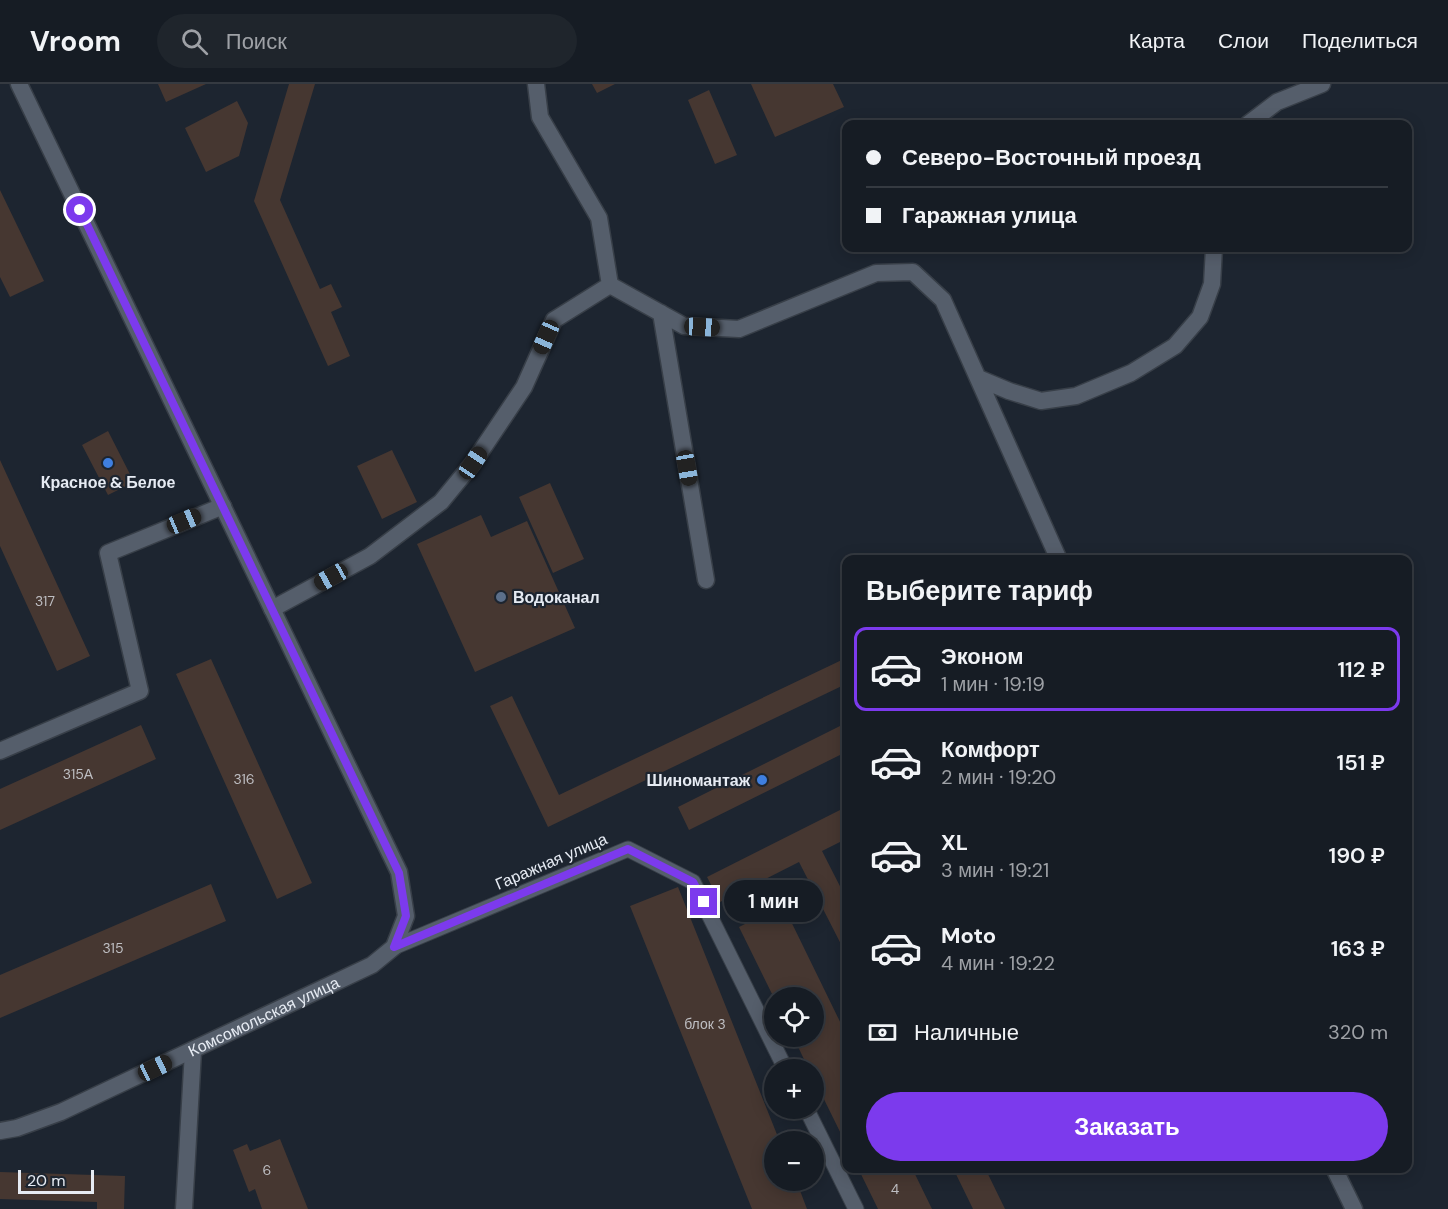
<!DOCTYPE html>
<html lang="ru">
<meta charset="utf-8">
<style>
body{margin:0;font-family:"DM Sans",sans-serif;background:#1f252c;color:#f1f3f6;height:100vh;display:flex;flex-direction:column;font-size:22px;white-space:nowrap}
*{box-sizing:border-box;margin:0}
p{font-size:20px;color:#9ea1a6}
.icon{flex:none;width:33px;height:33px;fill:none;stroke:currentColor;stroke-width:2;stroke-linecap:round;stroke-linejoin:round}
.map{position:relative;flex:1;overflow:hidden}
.details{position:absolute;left:842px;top:471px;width:570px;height:618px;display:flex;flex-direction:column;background:#161c24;border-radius:12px;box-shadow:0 3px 15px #0003,0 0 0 2px #353a41}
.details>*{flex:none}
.top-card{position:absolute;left:842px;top:36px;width:570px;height:132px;border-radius:12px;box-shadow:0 3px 15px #0003,0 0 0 2px #353a41;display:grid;align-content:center;height:132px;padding:0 24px;background:#161c24}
.buttons{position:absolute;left:764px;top:903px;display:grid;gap:12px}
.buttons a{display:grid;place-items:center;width:60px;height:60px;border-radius:50%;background:#161c24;box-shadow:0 3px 15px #0003,0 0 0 2px #353a41;font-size:30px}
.scale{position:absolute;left:18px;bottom:15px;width:76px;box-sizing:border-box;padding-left:6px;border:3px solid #e6ebf3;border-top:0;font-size:16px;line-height:21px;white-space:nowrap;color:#e6ebf3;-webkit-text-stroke:4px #1d2530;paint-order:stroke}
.end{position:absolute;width:27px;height:27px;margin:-14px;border:8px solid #7c3aed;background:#fff;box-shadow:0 0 0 3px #fff}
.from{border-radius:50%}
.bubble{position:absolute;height:42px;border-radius:21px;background:#161c24;box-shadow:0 3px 15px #0003,0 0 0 2px #353a41;font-size:20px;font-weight:600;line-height:42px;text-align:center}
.car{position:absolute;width:18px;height:36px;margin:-18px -9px;border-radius:8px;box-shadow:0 0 4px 2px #0007;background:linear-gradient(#222 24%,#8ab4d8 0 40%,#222 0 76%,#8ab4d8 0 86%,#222 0)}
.top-card b{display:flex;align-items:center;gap:21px;height:57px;font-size:22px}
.top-card b+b{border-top:2px solid #353a41}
.top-card i{width:15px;height:15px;background:#f1f3f6}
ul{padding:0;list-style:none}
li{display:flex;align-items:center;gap:18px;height:84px;margin:0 12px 9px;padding:0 12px;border:3px solid transparent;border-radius:12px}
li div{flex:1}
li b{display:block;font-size:22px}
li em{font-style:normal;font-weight:600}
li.selected{border-color:#7c3aed}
li>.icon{width:54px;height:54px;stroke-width:1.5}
h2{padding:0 24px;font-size:27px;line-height:72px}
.pay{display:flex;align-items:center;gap:15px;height:66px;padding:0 24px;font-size:22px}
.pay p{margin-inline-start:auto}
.button{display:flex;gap:12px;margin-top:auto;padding:12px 24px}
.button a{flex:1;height:69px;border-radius:36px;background:#7c3aed;color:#fff;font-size:24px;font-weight:600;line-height:69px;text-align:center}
header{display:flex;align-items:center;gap:36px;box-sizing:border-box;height:84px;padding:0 30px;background:#161c24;border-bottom:2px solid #353a41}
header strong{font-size:28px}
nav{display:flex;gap:33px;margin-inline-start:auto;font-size:21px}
.search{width:420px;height:54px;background:#1f252c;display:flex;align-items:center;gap:15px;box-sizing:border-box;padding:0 21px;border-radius:33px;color:#9ea1a6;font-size:22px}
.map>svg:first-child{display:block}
.building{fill:#463731}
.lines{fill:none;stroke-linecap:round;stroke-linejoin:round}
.service-casing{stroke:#383f48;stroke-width:17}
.minor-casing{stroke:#383f48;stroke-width:19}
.tertiary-casing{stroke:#383f48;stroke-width:19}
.service{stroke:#555e6b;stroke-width:15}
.minor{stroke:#555e6b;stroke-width:16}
.tertiary{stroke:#555e6b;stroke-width:16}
.route{stroke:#7c3aed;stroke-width:8}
.shop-dot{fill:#3f7fe0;stroke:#1d2530;stroke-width:2}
.service-dot{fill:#5c6f8a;stroke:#1d2530;stroke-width:2}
.labels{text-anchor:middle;stroke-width:4.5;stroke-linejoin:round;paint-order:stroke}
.number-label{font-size:14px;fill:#bebec2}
.poi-label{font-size:16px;font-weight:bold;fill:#e6ebf3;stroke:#1d2530}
.street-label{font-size:16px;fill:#e6ebf3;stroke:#1d2530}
</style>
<header>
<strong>Vroom</strong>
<div class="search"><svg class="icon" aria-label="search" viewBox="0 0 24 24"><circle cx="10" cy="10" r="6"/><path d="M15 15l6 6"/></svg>Поиск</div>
<nav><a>Карта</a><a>Слои</a><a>Поделиться</a></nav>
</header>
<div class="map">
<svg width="1448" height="1125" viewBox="0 0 1448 1125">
<rect width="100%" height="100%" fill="#1d2530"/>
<path class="building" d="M158,0H206L166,18Z
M289,0H315L280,116L320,205L331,200L342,223L331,228L350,272L328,282L254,117Z
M592,0H615L597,9Z
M751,0H833L844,23L775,53Z
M709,6L737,71L715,80L688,16Z
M237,17L248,39L239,72L206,88L185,44Z
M0,106L44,197L10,213L0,193Z
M108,347L134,398L108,411L82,361Z
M392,366L417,418L382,435L357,382Z
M0,376L90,572L57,587L0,462Z
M550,399L584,475L553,489L519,413Z
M481,431L491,453L527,437L575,544L475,588L417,460Z
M846,574V600L548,743L490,622L512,612L559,711Z
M211,575L312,799L277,815L176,590Z
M846,639V668L689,746L678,723Z
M141,641L156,675L0,746V705Z
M846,723V755L822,767L846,814V870L799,778L720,818L707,793Z
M211,800L226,837L0,934V891Z
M678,803L780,1058H774V1096H796L807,1125H752L630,822Z
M783,821L846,950V1060L813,993V986H809L793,952H813V914H774L739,843Z
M280,1055L308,1125H262L255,1105L249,1108L233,1066L247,1060L250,1067Z
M858,1084H912L932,1125H878Z
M953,1084H985L1005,1125H973Z
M0,1088L125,1092L124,1125H97V1118L0,1115Z"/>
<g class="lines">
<g class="service-casing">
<path id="service" d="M394,863L628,765L693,798L786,986
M806,1024L856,1125"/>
</g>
<g class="minor-casing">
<path id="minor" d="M536,0L540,33L599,134L610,201
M1248,40L1277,18L1322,0
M661,229L706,496
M978,294L1009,307L1041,317L1076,312L1131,289L1175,262L1200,233L1212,200L1214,164
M272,525L370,472L441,418L473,379L524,303L554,236L610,201L684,242L739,245L876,189L913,188L943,216L1059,476
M0,667L140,607L108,469L223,422
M1334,1084L1354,1125
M184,1125L193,967"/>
</g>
<g class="tertiary-casing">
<g id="tertiary">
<path id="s1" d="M0,1047L17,1044L61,1028L372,881L394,863L406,832L399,788L19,0"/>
</g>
</g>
<use href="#service" class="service"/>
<use href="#minor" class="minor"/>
<use href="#tertiary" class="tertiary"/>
</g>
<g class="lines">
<path class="route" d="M80,126L399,789L406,832L394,863L628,765L693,798L704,818"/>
</g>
<g class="shop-dot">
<circle cx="108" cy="379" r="6"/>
<circle cx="762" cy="696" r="6"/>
</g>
<circle class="service-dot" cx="501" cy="513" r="6"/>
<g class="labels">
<g class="number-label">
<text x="45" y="522">317</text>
<text x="78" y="695">315А</text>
<text x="244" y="700">316</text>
<text x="113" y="869">315</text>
<text x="705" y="945">блок 3</text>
<text x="267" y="1091">6</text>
<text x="895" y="1110">4</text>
</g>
<g class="poi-label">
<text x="108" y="404">Красное &amp; Белое</text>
<text x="513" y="519" text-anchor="start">Водоканал</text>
<text x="750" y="702" text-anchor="end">Шиномантаж</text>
</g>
<g class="street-label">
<text transform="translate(551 777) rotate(-23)" y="6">Гаражная улица</text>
<text dy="6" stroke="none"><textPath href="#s1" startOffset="288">Комсомольская улица</textPath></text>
</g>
</g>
</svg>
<div class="buttons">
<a><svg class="icon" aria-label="locate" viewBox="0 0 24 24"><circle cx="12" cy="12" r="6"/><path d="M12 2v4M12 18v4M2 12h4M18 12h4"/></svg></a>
<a>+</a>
<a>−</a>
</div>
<div class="scale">20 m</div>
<i class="end from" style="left:80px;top:126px"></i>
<i class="end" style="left:704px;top:818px"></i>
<div class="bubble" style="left:724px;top:796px;width:99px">1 мин</div>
<i class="car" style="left:702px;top:243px;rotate:93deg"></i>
<i class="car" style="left:546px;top:253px;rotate:204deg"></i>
<i class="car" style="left:473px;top:379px;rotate:34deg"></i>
<i class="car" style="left:687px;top:384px;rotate:170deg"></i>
<i class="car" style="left:184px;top:437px;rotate:67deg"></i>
<i class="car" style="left:331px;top:493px;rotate:241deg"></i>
<i class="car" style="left:155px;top:984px;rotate:65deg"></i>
<div class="top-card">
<b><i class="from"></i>Северо-Восточный проезд</b>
<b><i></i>Гаражная улица</b>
</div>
<section class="details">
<h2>Выберите тариф</h2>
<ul>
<li class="selected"><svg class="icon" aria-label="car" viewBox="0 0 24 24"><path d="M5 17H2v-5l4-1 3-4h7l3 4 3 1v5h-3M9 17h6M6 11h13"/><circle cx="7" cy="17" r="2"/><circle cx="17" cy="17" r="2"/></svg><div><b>Эконом</b><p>1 мин · 19:19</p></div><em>112 ₽</em></li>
<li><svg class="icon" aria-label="car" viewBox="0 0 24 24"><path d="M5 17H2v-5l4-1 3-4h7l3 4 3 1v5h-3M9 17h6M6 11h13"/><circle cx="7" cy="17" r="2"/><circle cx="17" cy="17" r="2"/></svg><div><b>Комфорт</b><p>2 мин · 19:20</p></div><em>151 ₽</em></li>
<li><svg class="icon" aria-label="car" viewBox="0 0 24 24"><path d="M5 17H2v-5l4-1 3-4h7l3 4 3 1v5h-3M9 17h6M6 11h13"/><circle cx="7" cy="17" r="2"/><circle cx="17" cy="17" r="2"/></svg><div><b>XL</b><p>3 мин · 19:21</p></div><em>190 ₽</em></li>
<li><svg class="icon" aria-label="car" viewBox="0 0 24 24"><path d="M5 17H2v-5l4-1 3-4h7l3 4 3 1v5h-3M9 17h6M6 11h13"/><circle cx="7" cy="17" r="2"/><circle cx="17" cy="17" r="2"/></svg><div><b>Moto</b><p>4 мин · 19:22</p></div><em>163 ₽</em></li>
</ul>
<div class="pay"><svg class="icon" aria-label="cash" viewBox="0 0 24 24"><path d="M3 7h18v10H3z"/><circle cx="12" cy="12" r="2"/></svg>Наличные<p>320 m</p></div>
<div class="button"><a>Заказать</a></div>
</section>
</div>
